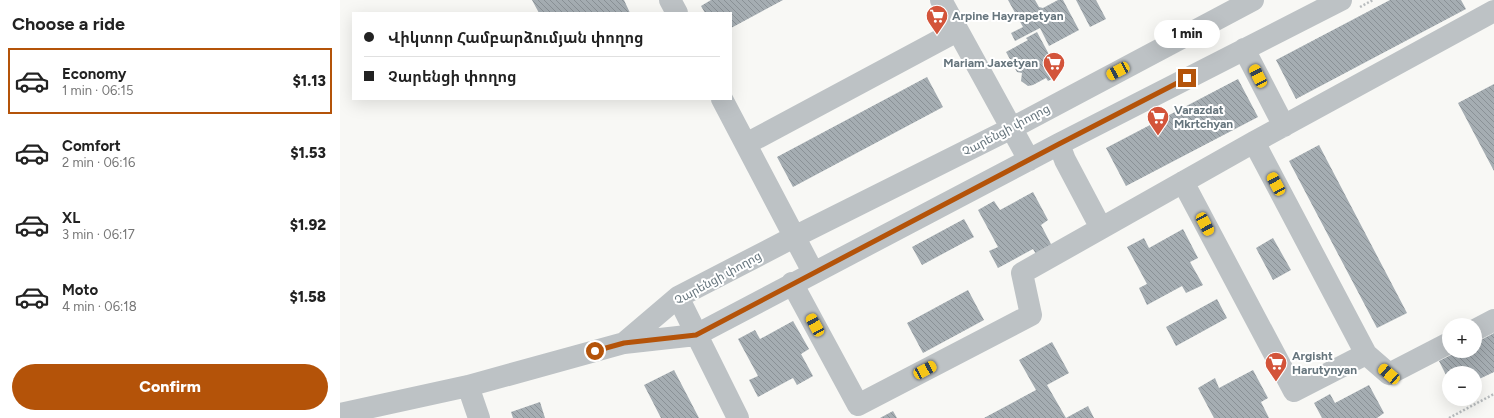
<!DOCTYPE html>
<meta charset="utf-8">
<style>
body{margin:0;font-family:Figtree,"Noto Sans Armenian",sans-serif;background:#f2f2f2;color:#222;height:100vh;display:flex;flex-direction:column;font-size:15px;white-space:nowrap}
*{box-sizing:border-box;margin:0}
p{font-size:13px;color:#767676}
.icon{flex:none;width:22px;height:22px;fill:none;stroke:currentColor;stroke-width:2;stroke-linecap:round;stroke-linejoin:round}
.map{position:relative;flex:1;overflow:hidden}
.panel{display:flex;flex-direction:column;background:#fff;width:340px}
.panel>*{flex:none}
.guide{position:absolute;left:12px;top:12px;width:380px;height:88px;border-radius:0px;box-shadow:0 4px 16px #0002;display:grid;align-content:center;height:88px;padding:0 12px;background:#fff}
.buttons{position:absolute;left:1102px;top:318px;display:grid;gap:8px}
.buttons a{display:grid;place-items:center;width:40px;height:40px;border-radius:50%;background:#fff;box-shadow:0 4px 16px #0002;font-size:20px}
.end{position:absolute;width:18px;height:18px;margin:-9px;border:5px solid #b45309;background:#fff;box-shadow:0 0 0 2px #fff}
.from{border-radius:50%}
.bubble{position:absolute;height:28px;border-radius:14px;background:#fff;box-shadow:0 4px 16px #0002;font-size:13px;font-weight:800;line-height:28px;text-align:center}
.car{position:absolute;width:12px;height:24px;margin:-12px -6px;border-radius:5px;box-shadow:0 0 3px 1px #0007;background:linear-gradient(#f5c518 24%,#345 0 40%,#f5c518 0 76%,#345 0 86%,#f5c518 0)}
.guide b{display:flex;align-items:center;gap:14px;height:38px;font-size:15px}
.guide b+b{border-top:1px solid #e0e0e0}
.guide i{width:10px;height:10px;background:#222}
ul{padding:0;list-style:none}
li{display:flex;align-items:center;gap:12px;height:66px;margin:0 8px 6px;padding:0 4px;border:2px solid transparent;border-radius:0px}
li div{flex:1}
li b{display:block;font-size:15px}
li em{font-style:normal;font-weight:800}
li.on{border-color:#b45309}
li>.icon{width:36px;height:36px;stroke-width:1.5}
h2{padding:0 12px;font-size:18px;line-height:48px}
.primary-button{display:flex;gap:8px;margin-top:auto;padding:8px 12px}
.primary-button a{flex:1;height:46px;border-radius:24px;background:#b45309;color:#fff;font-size:16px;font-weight:800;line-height:46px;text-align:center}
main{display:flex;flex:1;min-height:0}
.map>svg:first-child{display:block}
.building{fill:url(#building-back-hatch)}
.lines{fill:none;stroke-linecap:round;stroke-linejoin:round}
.path{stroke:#b8bcbe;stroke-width:2.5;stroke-dasharray:2 2;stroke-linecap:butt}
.minor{stroke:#bdc2c5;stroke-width:22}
.route{stroke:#b45309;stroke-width:5}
.labels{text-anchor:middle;stroke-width:4;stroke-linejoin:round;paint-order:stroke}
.poi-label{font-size:12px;font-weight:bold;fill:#66757d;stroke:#fff;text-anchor:start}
.street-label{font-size:12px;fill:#66757d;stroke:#fff}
</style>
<main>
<section class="panel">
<h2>Choose a ride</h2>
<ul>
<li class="on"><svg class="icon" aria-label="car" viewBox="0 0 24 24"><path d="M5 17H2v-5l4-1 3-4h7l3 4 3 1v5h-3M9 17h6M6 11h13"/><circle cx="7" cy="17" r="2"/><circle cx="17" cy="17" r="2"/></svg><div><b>Economy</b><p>1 min · 06:15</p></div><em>$1.13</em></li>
<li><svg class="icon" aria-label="car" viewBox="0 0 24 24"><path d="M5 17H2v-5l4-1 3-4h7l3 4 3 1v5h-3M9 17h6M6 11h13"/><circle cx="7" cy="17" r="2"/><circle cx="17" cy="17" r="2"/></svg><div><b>Comfort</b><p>2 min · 06:16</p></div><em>$1.53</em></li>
<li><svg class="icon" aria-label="car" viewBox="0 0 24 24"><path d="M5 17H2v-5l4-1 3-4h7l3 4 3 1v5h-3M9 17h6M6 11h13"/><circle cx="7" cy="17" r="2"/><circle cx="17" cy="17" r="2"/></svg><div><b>XL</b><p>3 min · 06:17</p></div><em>$1.92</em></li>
<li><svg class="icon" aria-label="car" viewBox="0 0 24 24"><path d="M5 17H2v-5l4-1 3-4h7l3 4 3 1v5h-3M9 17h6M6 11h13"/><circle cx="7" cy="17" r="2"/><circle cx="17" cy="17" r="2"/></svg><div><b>Moto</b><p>4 min · 06:18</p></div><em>$1.58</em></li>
</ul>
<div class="primary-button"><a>Confirm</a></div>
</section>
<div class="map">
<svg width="1154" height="418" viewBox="0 0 1154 418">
<defs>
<pattern id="building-back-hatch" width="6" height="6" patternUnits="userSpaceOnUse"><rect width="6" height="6" fill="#a5adb2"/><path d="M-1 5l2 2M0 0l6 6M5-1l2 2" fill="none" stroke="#8a9196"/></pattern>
</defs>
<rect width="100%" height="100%" fill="#f8f8f5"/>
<path class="building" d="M192,0H284L290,13H199Z
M371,0H443L391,28V13H365L361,6Z
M668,0H695L699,7L703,8L718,0H723L739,30L709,46L700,28L675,41L671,33L683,27Z
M736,0H756L766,19L750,27Z
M1050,0H1121L1126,9L956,99L936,60Z
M697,32L720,75L708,81L706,78L693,85L688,86L681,81L682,73L677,72L666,52L688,40L686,38Z
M587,77L603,107L453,187L437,157Z
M898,79L918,117L786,186L766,148Z
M1154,84V171L1118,103Z
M979,145L1067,313L1037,328L949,161Z
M693,192L708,220L701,225L713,248L697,256L693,249L658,268L649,251L658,247L638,210L654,201L660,210Z
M624,219L634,237L582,265L572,247Z
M843,229L858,258L850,262L863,285L846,293L842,286L807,305L799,288L807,284L787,247L804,238L809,248Z
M933,238L951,270L933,280L916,248Z
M628,290L644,320L583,353L567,323Z
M877,299L887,318L836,346L826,327Z
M453,321L469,349L461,354L473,376L457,385L453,378L418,397L409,380L418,376L398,339L415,330L420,339Z
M1154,333V372L1135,381V373H1109V381L1099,361L1119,351H1135V343Z
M712,342L729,373L707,385L726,418H644L696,390L679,360Z
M334,370L359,418H321L304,385Z
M913,370L928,398L921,402L929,418H874L858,388L875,378L879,388Z
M1029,385L1044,413L1037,418H982L974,403L990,394L995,403Z
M200,402L205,418H173L171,412Z
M748,406L754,418H726Z
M553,411L557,418H540Z"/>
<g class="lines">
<path class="path" d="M1020,7L1033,0
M1109,418L1154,394"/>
<path class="minor" d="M330,0L337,13
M601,0L689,160
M904,49L944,126
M382,99L473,272
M914,142L1026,354
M406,144L617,31
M719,144L725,160L761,228
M843,182L954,391L1026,354L1049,374L1109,343
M452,283L518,405L691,315L682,273L914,142L1154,11
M338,297L398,418
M1135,330L1154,320
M284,343L338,297L454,237L672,128L913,0
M128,386L139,418
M0,414L128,386L284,343L356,335L719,144L1001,0"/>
</g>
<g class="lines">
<path class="route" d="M255,351L284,343L356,335L719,144L847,78"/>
</g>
<defs>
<g id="supermarket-pin" transform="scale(1.15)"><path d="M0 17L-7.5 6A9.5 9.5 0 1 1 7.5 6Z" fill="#d3543a" stroke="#fff"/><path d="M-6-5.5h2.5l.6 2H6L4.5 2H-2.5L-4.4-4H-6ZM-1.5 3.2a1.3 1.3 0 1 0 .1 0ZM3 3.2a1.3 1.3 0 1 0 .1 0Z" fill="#fff"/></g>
</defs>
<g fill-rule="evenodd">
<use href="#supermarket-pin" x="597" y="16"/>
<use href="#supermarket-pin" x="714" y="63"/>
<use href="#supermarket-pin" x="818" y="117"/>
<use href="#supermarket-pin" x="936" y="363"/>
</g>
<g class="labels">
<g class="poi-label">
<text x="612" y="20">Arpine Hayrapetyan</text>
<text x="698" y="67" text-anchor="end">Mariam Jaxetyan</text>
<text x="834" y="114">Varazdat<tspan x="834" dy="14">Mkrtchyan</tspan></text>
<text x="952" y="360">Argisht<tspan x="952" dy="14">Harutynyan</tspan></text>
</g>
<g class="street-label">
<text transform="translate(666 130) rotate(-28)" y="4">Չարենցի փողոց</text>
<text transform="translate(378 278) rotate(-29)" y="4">Չարենցի փողոց</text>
</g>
</g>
</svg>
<div class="buttons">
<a>+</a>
<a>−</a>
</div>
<i class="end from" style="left:255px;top:351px"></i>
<i class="end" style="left:847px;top:78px"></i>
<div class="bubble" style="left:814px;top:20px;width:66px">1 min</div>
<i class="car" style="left:778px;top:71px;rotate:242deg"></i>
<i class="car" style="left:918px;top:76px;rotate:333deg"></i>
<i class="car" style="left:936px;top:184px;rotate:332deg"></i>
<i class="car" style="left:865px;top:224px;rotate:152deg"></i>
<i class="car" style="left:475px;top:325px;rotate:331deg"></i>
<i class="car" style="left:585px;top:370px;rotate:62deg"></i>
<i class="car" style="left:1049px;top:374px;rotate:311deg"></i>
<div class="guide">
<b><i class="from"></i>Վիկտոր Համբարձումյան փողոց</b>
<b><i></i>Չարենցի փողոց</b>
</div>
</div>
</main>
